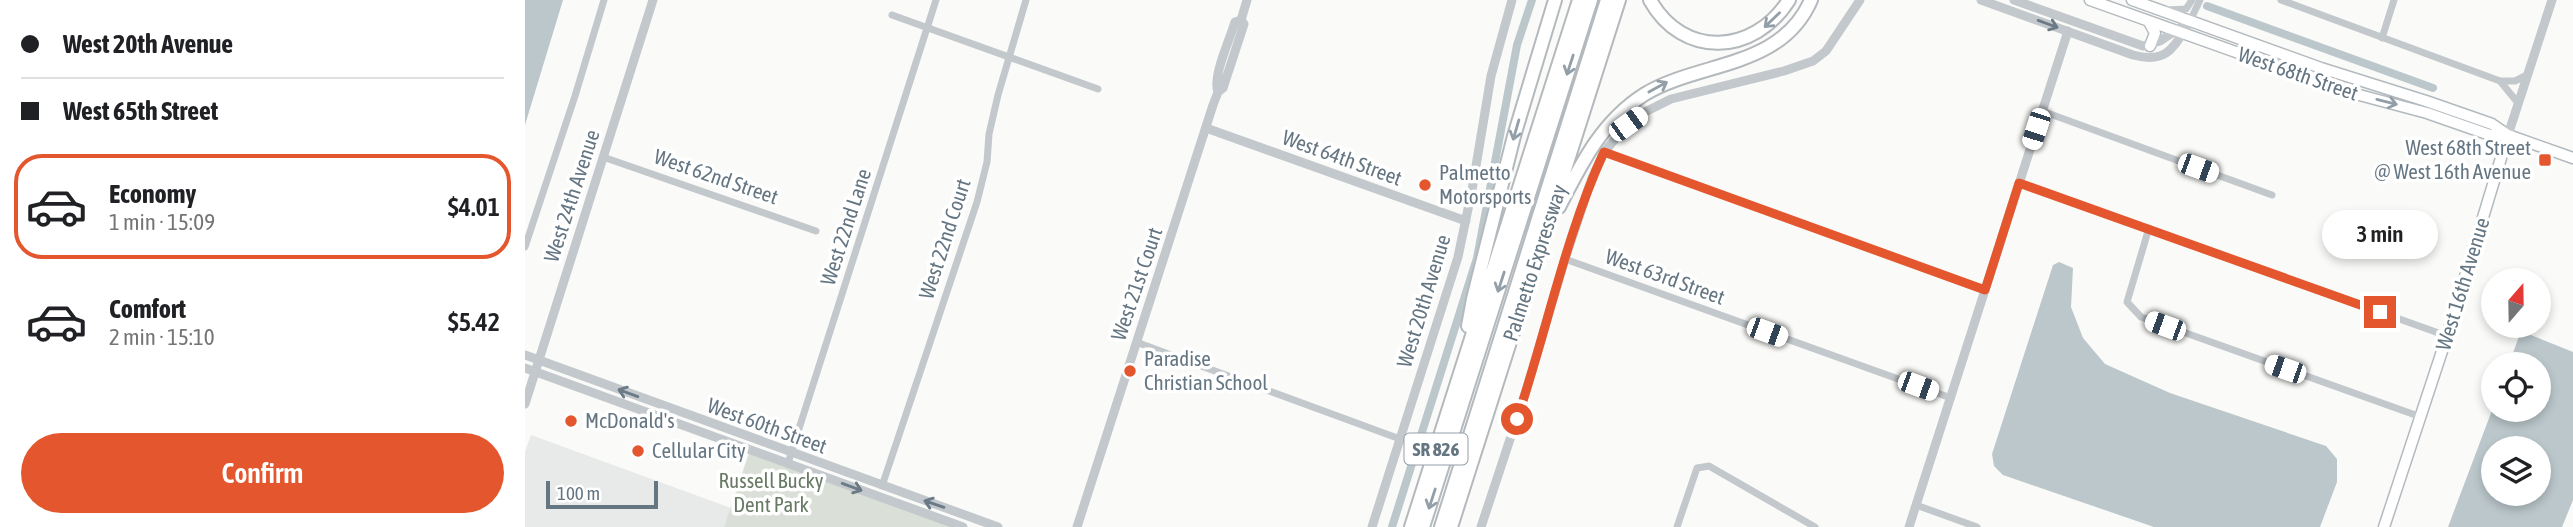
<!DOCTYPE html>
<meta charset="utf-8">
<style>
body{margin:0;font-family:"Asap Condensed",sans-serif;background:#f6f6f6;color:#202124;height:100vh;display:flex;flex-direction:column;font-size:26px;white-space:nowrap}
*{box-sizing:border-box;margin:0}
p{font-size:23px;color:#757577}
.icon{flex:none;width:38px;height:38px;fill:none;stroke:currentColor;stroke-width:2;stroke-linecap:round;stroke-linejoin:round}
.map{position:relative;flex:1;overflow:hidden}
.details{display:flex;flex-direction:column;background:#fff;width:525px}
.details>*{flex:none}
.top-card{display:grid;align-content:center;height:154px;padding:0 21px;background:#fff}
.needle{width:46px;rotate:20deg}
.fabs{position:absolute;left:1956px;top:268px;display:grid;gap:14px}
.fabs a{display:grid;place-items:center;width:70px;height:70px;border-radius:50%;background:#fff;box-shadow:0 4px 10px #0003;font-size:35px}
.scale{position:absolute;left:21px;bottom:18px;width:112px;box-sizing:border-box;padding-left:7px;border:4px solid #657683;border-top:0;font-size:19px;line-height:24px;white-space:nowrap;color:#657683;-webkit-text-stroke:5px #fff;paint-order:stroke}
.end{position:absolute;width:32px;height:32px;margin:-16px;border:9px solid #e4572e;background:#fff;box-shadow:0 0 0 4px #fff}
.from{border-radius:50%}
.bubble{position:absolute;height:49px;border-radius:24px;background:#fff;box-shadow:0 4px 10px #0003;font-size:23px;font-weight:600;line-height:49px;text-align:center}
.car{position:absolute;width:21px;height:42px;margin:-21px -10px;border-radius:9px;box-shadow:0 0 5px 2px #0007;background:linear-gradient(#fff 24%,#345 0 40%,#fff 0 76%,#345 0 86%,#fff 0)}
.top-card b{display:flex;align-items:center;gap:24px;height:66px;font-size:26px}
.top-card b+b{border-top:2px solid #e0e0e0}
.top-card i{width:18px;height:18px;background:#202124}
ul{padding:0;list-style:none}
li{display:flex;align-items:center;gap:21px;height:105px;margin:0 14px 10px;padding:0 7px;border:4px solid transparent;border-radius:28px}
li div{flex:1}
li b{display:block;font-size:26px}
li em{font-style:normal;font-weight:600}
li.selected{border-color:#e4572e}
li>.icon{width:63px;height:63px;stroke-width:1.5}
.button{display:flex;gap:14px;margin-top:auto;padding:14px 21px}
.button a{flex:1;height:80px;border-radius:42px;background:#e4572e;color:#fff;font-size:28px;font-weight:600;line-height:80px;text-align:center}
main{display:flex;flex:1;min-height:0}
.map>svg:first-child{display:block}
.built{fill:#e8e9e9}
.green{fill:#dadfd7}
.water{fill:#bbc7cb;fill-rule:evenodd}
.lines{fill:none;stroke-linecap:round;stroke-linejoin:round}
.canal{stroke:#bbc7cb;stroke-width:8}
.secondary-casing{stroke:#b3babf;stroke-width:13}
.motorway-casing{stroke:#b4b9bd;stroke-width:16}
.minor{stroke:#c3c8cc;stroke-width:7}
.tertiary{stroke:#c3c8cc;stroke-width:9}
.secondary{stroke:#fff;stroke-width:10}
.motorway{stroke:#fff;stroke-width:12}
.oneway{stroke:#939fa8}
.oneway2{stroke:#6a7a87}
.route{stroke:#e4572e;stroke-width:9}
.poi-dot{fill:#e4572e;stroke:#fff;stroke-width:2.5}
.labels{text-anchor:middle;stroke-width:7;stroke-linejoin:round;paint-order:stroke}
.shield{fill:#fff;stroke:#939fa8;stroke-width:2}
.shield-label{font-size:19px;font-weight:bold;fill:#657683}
.street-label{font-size:21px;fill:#657683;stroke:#fff}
.poi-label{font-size:21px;fill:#657683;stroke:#fff;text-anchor:start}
.park-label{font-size:21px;fill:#687a64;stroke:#fff}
</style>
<main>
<section class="details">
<div class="top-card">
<b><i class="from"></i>West 20th Avenue</b>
<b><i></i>West 65th Street</b>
</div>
<ul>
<li class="selected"><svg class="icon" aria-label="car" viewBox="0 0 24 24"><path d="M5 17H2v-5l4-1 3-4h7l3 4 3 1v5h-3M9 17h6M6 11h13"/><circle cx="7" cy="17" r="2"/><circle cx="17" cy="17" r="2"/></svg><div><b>Economy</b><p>1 min · 15:09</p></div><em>$4.01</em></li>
<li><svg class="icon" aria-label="car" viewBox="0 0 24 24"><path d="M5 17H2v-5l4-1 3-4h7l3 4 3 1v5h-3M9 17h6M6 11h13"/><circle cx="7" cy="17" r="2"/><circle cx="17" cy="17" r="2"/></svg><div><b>Comfort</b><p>2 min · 15:10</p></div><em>$5.42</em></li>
</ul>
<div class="button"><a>Confirm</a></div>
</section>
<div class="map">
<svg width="2048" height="527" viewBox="0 0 2048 527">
<rect width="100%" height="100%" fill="#fafaf8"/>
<path class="built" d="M6,435L206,508L199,527H0V452Z"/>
<path class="green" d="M225,450L434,527H199Z"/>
<path class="water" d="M0,0H38L0,125Z
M1534,262L1548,268L1546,307L1558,338L1580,364L1645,393L1801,446L1812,459V482L1795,527H1629L1478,475L1469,466L1467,454L1528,265Z
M1996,331L2048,352V500L2037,527H1923L1969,405V410H2014V364H1984ZM2014,448V494H1969V448Z"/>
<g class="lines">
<path class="canal" d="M1682,6L1908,88
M867,527L952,258L992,45L1007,0"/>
<g class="secondary-casing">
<path id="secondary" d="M1565,0L1823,92L1902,113L1965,135H1983
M1607,0L1796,68L1901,101L1967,124L1983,135L2048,158
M1624,22L1630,33L1625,46
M1859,527L1922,336L1983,135"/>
</g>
<g class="motorway-casing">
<path id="motorway" d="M1125,0C1158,59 1229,55 1264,0
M1034,207C1056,164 1077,121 1120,94C1175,61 1256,69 1286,0
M943,326L948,299L989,136L1030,0
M886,527L1054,0
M898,527L1066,0
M916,527L1082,0
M926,527L1094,0"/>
</g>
<path class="minor" d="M1756,0L1975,81H1990L2002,75
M1641,10L1661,9L1667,0
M367,15L573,89
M1665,21L1675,0
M1857,38L1869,0
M1975,81L1993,103
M1517,111L1747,195
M1079,152L1460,290
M78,157L291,231
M1494,183L1922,336
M1624,228L1602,302L1616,317L1896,417
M0,247L50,96L79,0
M1040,259L1426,398
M611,342L875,439
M263,463L411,0
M357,486L452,202L462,162L464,134L473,95L501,0
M1391,505L1452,527
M1152,527L1172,468L1184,466L1290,527"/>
<path class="tertiary" d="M1456,0L1608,55C1643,64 1648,48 1665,21
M1489,0L1618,46L1635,41L1656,27
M693,92C687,77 705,39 710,22L716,20
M681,128L941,221
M1983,135L2027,0
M0,355L473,527
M0,368L438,527
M0,404L128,0
M552,527L688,105L693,92L698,88L719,24L716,20L722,0
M847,527L933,257L947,190L966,76L987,0
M956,527L1001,391L1040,259L1067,178L1079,152L1103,124L1122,111L1146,99L1259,71L1288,61L1301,51L1335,0
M1384,527L1543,31"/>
<use href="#secondary" class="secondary"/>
<use href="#motorway" class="motorway"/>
</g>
<defs><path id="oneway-shaft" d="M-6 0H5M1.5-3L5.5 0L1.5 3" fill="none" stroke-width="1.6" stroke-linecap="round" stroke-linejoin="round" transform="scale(1.75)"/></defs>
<g class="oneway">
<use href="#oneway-shaft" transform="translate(1247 20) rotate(136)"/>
<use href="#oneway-shaft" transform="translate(1045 65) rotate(108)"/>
<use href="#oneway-shaft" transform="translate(1133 87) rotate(-29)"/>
<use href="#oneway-shaft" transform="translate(1862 102) rotate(14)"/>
<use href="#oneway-shaft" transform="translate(991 130) rotate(106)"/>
<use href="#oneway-shaft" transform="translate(976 282) rotate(108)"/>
<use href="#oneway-shaft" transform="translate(907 499) rotate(108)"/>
</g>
<g class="oneway2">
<use href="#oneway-shaft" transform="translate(1523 24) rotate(20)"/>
<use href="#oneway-shaft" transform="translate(103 393) rotate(-160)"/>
<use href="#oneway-shaft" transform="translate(327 487) rotate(20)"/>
<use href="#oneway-shaft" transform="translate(409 504) rotate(-161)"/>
</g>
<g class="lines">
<path class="route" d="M992,419C1022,330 1040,237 1079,152L1460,290L1494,183L1855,312"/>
</g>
<g class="poi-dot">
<rect x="2013" y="153" width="14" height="14" rx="3.5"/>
<circle cx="900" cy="185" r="7"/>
<circle cx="605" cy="371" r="7"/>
<circle cx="46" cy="421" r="7"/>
<circle cx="113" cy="451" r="7"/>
</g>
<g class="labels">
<rect class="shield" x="879.5" y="433.5" width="63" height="31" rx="5"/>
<g class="shield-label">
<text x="911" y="456">SR 826</text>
</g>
<g class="street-label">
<text transform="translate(1773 74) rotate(19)" y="7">West 68th Street</text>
<text transform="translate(817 158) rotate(20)" y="7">West 64th Street</text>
<text transform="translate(191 177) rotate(19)" y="7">West 62nd Street</text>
<text transform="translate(47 196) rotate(-72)" y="7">West 24th Avenue</text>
<text transform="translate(321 227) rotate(-72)" y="7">West 22nd Lane</text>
<text transform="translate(420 239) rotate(-72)" y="7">West 22nd Court</text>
<text transform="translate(1010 263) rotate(-72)" y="7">Palmetto Expressway</text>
<text transform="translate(1140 277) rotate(20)" y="7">West 63rd Street</text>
<text transform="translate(612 284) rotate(-71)" y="7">West 21st Court</text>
<text transform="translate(1938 284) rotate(-73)" y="7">West 16th Avenue</text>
<text transform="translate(899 301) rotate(-73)" y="7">West 20th Avenue</text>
<text transform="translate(242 426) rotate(20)" y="7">West 60th Street</text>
</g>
<g class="poi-label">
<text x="2006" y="155" text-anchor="end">West 68th Street<tspan x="2006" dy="24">@ West 16th Avenue</tspan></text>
<text x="914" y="180">Palmetto<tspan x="914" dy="24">Motorsports</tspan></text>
<text x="619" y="366">Paradise<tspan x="619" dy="24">Christian School</tspan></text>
<text x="60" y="428">McDonald's</text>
<text x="127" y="458">Cellular City</text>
</g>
<g class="park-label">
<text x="246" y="488">Russell Bucky<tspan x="246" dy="24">Dent Park</tspan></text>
</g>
</g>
</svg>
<div class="fabs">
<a><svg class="needle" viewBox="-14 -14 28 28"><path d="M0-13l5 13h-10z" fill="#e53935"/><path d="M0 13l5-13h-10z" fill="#757577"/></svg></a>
<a><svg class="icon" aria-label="locate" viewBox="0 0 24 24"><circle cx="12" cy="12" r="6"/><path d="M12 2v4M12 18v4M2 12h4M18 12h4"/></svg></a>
<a><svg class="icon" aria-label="layers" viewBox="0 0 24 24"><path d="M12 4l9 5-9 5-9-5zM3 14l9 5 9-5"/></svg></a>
</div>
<div class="scale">100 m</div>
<i class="end from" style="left:992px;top:419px"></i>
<i class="end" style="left:1855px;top:312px"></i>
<div class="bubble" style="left:1797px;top:210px;width:116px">3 min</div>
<i class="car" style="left:1103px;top:124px;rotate:54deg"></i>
<i class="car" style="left:1511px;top:129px;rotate:198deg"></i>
<i class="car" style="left:1673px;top:168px;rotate:110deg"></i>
<i class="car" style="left:1640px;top:326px;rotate:290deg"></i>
<i class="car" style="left:1242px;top:332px;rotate:110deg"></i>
<i class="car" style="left:1760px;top:369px;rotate:289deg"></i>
<i class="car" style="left:1393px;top:386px;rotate:110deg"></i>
</div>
</main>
